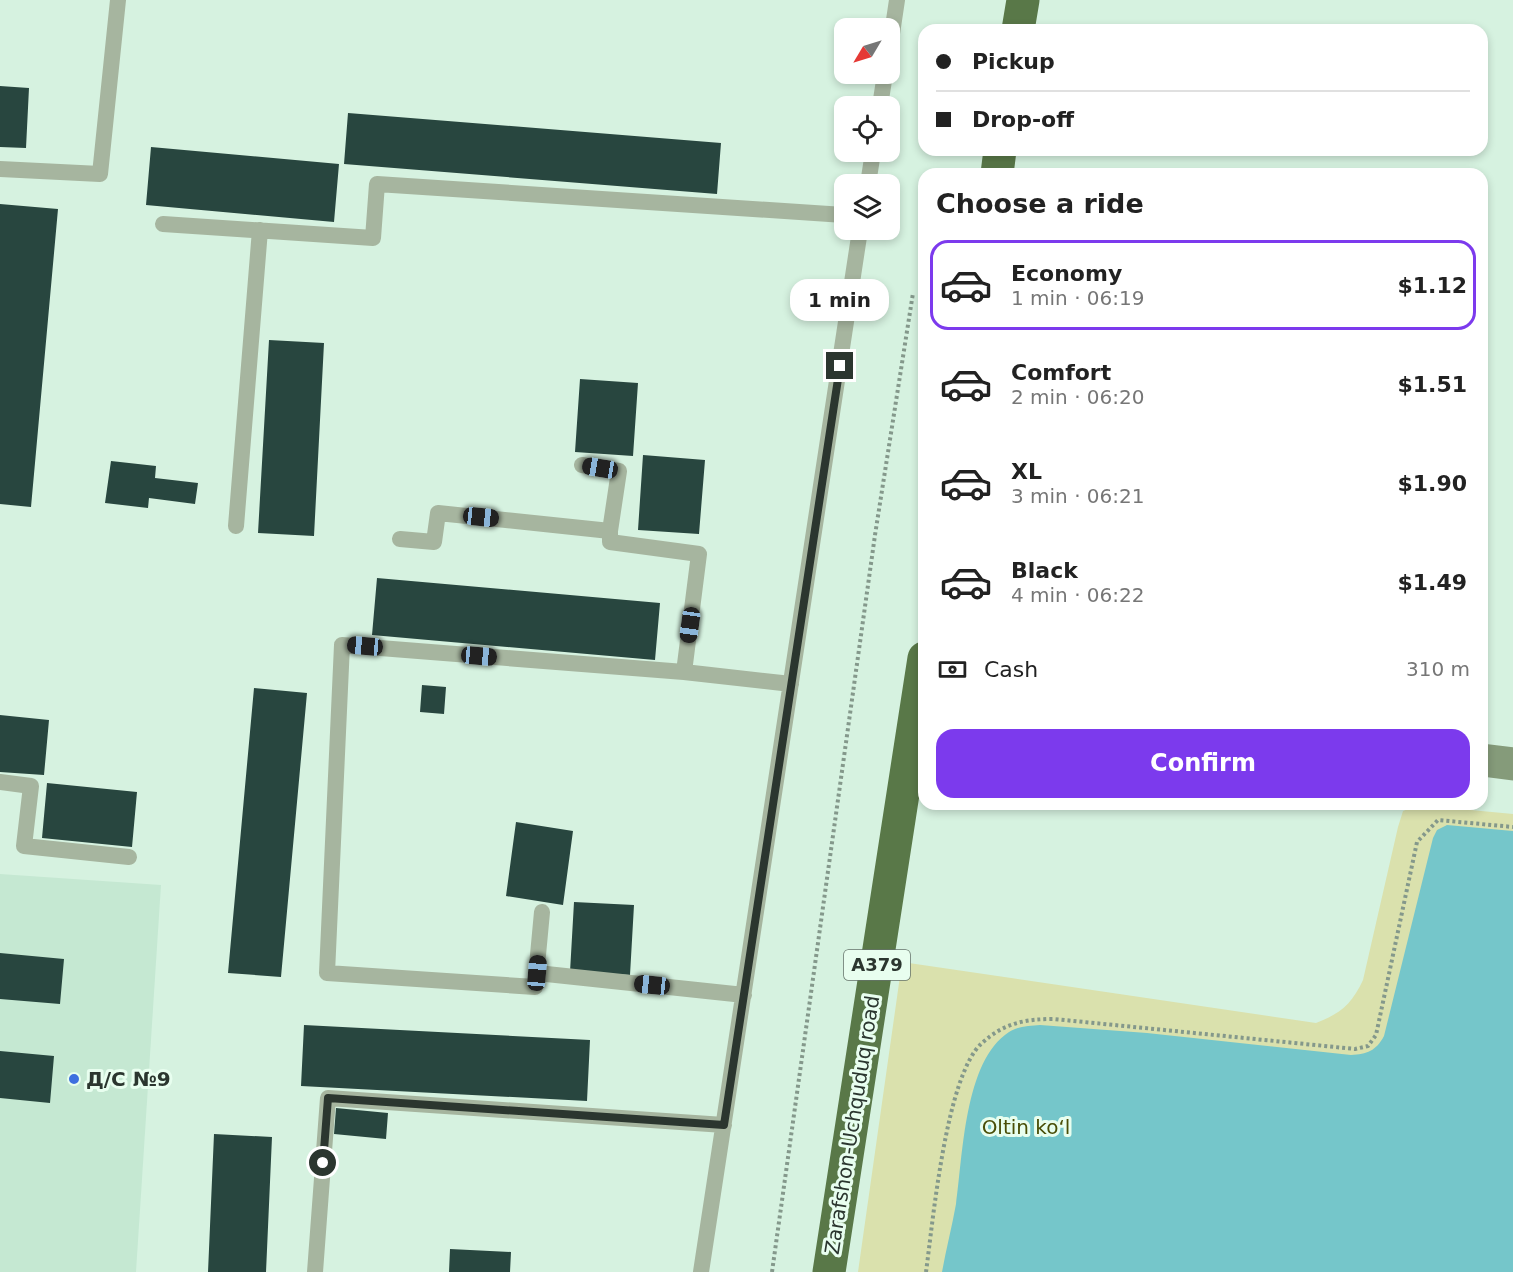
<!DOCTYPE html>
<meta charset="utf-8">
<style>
body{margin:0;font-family:"DejaVu Sans",sans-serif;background:#f2f2f2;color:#222;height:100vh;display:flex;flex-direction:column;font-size:22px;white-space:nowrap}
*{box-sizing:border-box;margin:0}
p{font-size:20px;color:#767676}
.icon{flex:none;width:33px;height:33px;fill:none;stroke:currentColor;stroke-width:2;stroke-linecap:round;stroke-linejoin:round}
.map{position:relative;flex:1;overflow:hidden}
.sheet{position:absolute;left:918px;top:168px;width:570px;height:642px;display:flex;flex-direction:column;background:#fff;border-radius:18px;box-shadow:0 3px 9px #0003}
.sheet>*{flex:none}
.hud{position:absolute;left:918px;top:24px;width:570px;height:132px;border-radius:18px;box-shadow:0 3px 9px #0003;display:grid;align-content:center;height:132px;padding:0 18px;background:#fff}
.needle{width:39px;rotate:232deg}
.buttons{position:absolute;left:834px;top:18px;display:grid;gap:12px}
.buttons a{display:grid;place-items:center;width:66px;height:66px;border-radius:12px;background:#fff;box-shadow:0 3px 9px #0003;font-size:30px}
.end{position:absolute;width:27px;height:27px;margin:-14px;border:8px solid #2b362f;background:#fff;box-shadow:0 0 0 3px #fff}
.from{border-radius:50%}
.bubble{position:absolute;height:42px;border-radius:18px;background:#fff;box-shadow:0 3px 9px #0003;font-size:20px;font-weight:800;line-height:42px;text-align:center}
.car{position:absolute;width:18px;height:36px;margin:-18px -9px;border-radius:8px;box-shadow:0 0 4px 2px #0007;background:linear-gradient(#222 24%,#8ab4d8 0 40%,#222 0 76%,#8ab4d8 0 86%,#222 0)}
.hud b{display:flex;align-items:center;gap:21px;height:57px;font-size:22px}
.hud b+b{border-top:2px solid #e0e0e0}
.hud i{width:15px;height:15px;background:#222}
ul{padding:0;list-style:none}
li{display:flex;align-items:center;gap:18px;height:90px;margin:0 12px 9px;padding:0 6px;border:3px solid transparent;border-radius:18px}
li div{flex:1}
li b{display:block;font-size:22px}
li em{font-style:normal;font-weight:800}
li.on{border-color:#7c3aed}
li>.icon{width:54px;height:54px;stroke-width:1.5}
h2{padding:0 18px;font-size:27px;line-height:72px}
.pay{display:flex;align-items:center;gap:15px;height:66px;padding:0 18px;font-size:22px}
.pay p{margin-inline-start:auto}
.button{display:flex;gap:12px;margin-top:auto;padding:12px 18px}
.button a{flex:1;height:69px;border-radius:18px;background:#7c3aed;color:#fff;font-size:24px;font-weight:800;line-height:69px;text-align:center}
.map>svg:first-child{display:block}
.built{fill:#c5e8d2}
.green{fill:#dae1ad}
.water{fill:#75c6ca}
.building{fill:#28463f}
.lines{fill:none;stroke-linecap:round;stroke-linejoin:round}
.path{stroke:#84988b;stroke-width:4;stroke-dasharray:3 3;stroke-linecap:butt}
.lane{stroke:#a6b59f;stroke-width:16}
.secondary{stroke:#859b7a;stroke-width:33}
.highway{stroke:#597848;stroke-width:33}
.route{stroke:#2b362f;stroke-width:8}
.poi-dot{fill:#3d6fdf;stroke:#e8feef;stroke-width:2}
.labels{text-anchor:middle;stroke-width:6;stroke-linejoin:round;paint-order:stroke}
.shield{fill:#e8feef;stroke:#647269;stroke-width:1.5}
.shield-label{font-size:18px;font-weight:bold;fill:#2b362f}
.poi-label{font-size:20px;font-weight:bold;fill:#2b362f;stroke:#e8feef;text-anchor:start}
.street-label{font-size:20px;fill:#2b362f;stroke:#e8feef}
.park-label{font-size:20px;fill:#494e07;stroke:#e8feef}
</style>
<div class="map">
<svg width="1513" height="1272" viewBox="0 0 1513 1272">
<rect width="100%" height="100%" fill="#d6f2e0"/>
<path class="built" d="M0,874L161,885L136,1272H0Z"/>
<path class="green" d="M1418,805L1513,814V1272H858L902,962L1316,1023C1340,1014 1352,1004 1363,980L1398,827L1403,811Z"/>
<path class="water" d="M1447,825L1513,831V1272H942C946,1249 952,1227 956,1204C963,1156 964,1061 1009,1032C1018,1026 1030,1026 1040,1025L1147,1033L1351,1055C1367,1054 1376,1051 1384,1036L1433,838L1437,830Z"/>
<path class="building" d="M0,86L29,88L26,148L0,147Z
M348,113L721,143L717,194L344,164Z
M151,147L339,164L334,222L146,205Z
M0,204L58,209L31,507L0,504Z
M269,340L324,343L314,536L258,533Z
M580,379L638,383L633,456L575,452Z
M643,455L705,460L699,534L638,530Z
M111,461L156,466L155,478L198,483L195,504L149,498L148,508L105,503Z
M377,578L660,603L655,660L372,635Z
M422,685L446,687L444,714L420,712Z
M254,688L307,693L281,977L228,973Z
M0,715L49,720L44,775L0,772Z
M47,783L137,792L132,847L42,838Z
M516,822L573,831L563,905L506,896Z
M574,902L634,905L630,975L570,972Z
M0,953L64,959L60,1004L0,999Z
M304,1025L590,1040L587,1101L301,1086Z
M0,1051L54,1056L50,1103L0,1098Z
M336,1108L388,1113L386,1139L334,1134Z
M214,1134L272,1137L266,1272H208Z
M450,1249L511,1252L510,1272H449Z"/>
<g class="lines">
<path class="path" d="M772,1272L875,535L913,293
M926,1272C933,1221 946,1075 982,1043C1004,1023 1025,1019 1054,1019L1355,1049L1368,1046L1376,1035L1417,842L1438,820L1513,827"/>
<path class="lane" d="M890,47L897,0
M880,106L885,74
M0,169L100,174L118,0
M868,184L873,152
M163,224L373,238L377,184L844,215
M236,526L260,230
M610,531V542L699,554L684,672
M400,539L434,542L438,513L610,531L619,471L582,465
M0,782L31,786L24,846L129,857
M542,912L535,987L327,973L342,645L684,672L791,684
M537,973L744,995
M315,1272L328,1098L724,1125
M701,1272L860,230"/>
<path class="secondary" d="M1482,760L1513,764"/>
<path class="highway" d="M1018,30L1023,0
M997,174L1000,150
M829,1272L924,658"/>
</g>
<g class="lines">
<path class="route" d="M323,1163L328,1098L724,1125L840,366"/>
</g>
<circle class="poi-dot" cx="74" cy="1079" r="6"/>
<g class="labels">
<rect class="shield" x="844" y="950" width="66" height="30" rx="4.5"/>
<g class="shield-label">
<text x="877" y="971">A379</text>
</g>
<g class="poi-label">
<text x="86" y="1086">Д/С №9</text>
</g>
<g class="street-label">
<text transform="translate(852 1125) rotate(-81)" y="7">Zarafshon-Uchquduq road</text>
</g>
<g class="park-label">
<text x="1026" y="1134">Oltin ko‘l</text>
</g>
</g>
</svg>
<div class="buttons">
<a><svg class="needle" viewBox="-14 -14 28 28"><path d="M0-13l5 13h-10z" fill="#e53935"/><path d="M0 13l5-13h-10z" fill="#767676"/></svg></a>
<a><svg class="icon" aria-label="locate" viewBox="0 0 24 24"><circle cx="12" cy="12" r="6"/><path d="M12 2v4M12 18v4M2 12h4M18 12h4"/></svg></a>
<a><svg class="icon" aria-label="layers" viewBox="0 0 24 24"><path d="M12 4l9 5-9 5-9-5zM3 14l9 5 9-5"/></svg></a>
</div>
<i class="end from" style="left:323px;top:1163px"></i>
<i class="end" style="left:840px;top:366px"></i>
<div class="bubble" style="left:790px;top:279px;width:99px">1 min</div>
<i class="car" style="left:600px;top:468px;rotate:279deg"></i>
<i class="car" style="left:481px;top:517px;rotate:96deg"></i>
<i class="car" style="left:690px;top:625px;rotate:188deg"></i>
<i class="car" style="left:365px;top:646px;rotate:275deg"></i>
<i class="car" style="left:479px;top:656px;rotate:95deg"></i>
<i class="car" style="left:537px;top:973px;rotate:5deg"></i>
<i class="car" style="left:652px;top:985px;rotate:276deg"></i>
<div class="hud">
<b><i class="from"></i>Pickup</b>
<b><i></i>Drop-off</b>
</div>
<section class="sheet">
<h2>Choose a ride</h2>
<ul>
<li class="on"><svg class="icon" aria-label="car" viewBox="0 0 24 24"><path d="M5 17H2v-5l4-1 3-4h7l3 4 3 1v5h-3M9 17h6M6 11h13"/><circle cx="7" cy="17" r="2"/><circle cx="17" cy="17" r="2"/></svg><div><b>Economy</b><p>1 min · 06:19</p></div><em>$1.12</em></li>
<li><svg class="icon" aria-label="car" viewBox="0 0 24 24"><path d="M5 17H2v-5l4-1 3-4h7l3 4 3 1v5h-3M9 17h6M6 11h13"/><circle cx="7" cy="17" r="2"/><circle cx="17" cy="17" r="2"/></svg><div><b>Comfort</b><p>2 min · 06:20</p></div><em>$1.51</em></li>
<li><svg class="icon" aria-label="car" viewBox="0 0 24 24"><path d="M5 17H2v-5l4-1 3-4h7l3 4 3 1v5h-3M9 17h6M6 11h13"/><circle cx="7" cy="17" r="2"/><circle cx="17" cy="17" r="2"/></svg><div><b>XL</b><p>3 min · 06:21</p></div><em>$1.90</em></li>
<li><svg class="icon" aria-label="car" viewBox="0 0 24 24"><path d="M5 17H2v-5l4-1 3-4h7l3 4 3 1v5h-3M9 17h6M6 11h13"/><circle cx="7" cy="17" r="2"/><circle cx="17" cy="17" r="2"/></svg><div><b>Black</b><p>4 min · 06:22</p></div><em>$1.49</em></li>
</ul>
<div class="pay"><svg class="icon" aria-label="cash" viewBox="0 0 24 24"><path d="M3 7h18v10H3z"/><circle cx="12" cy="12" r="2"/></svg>Cash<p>310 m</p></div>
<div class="button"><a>Confirm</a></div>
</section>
</div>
